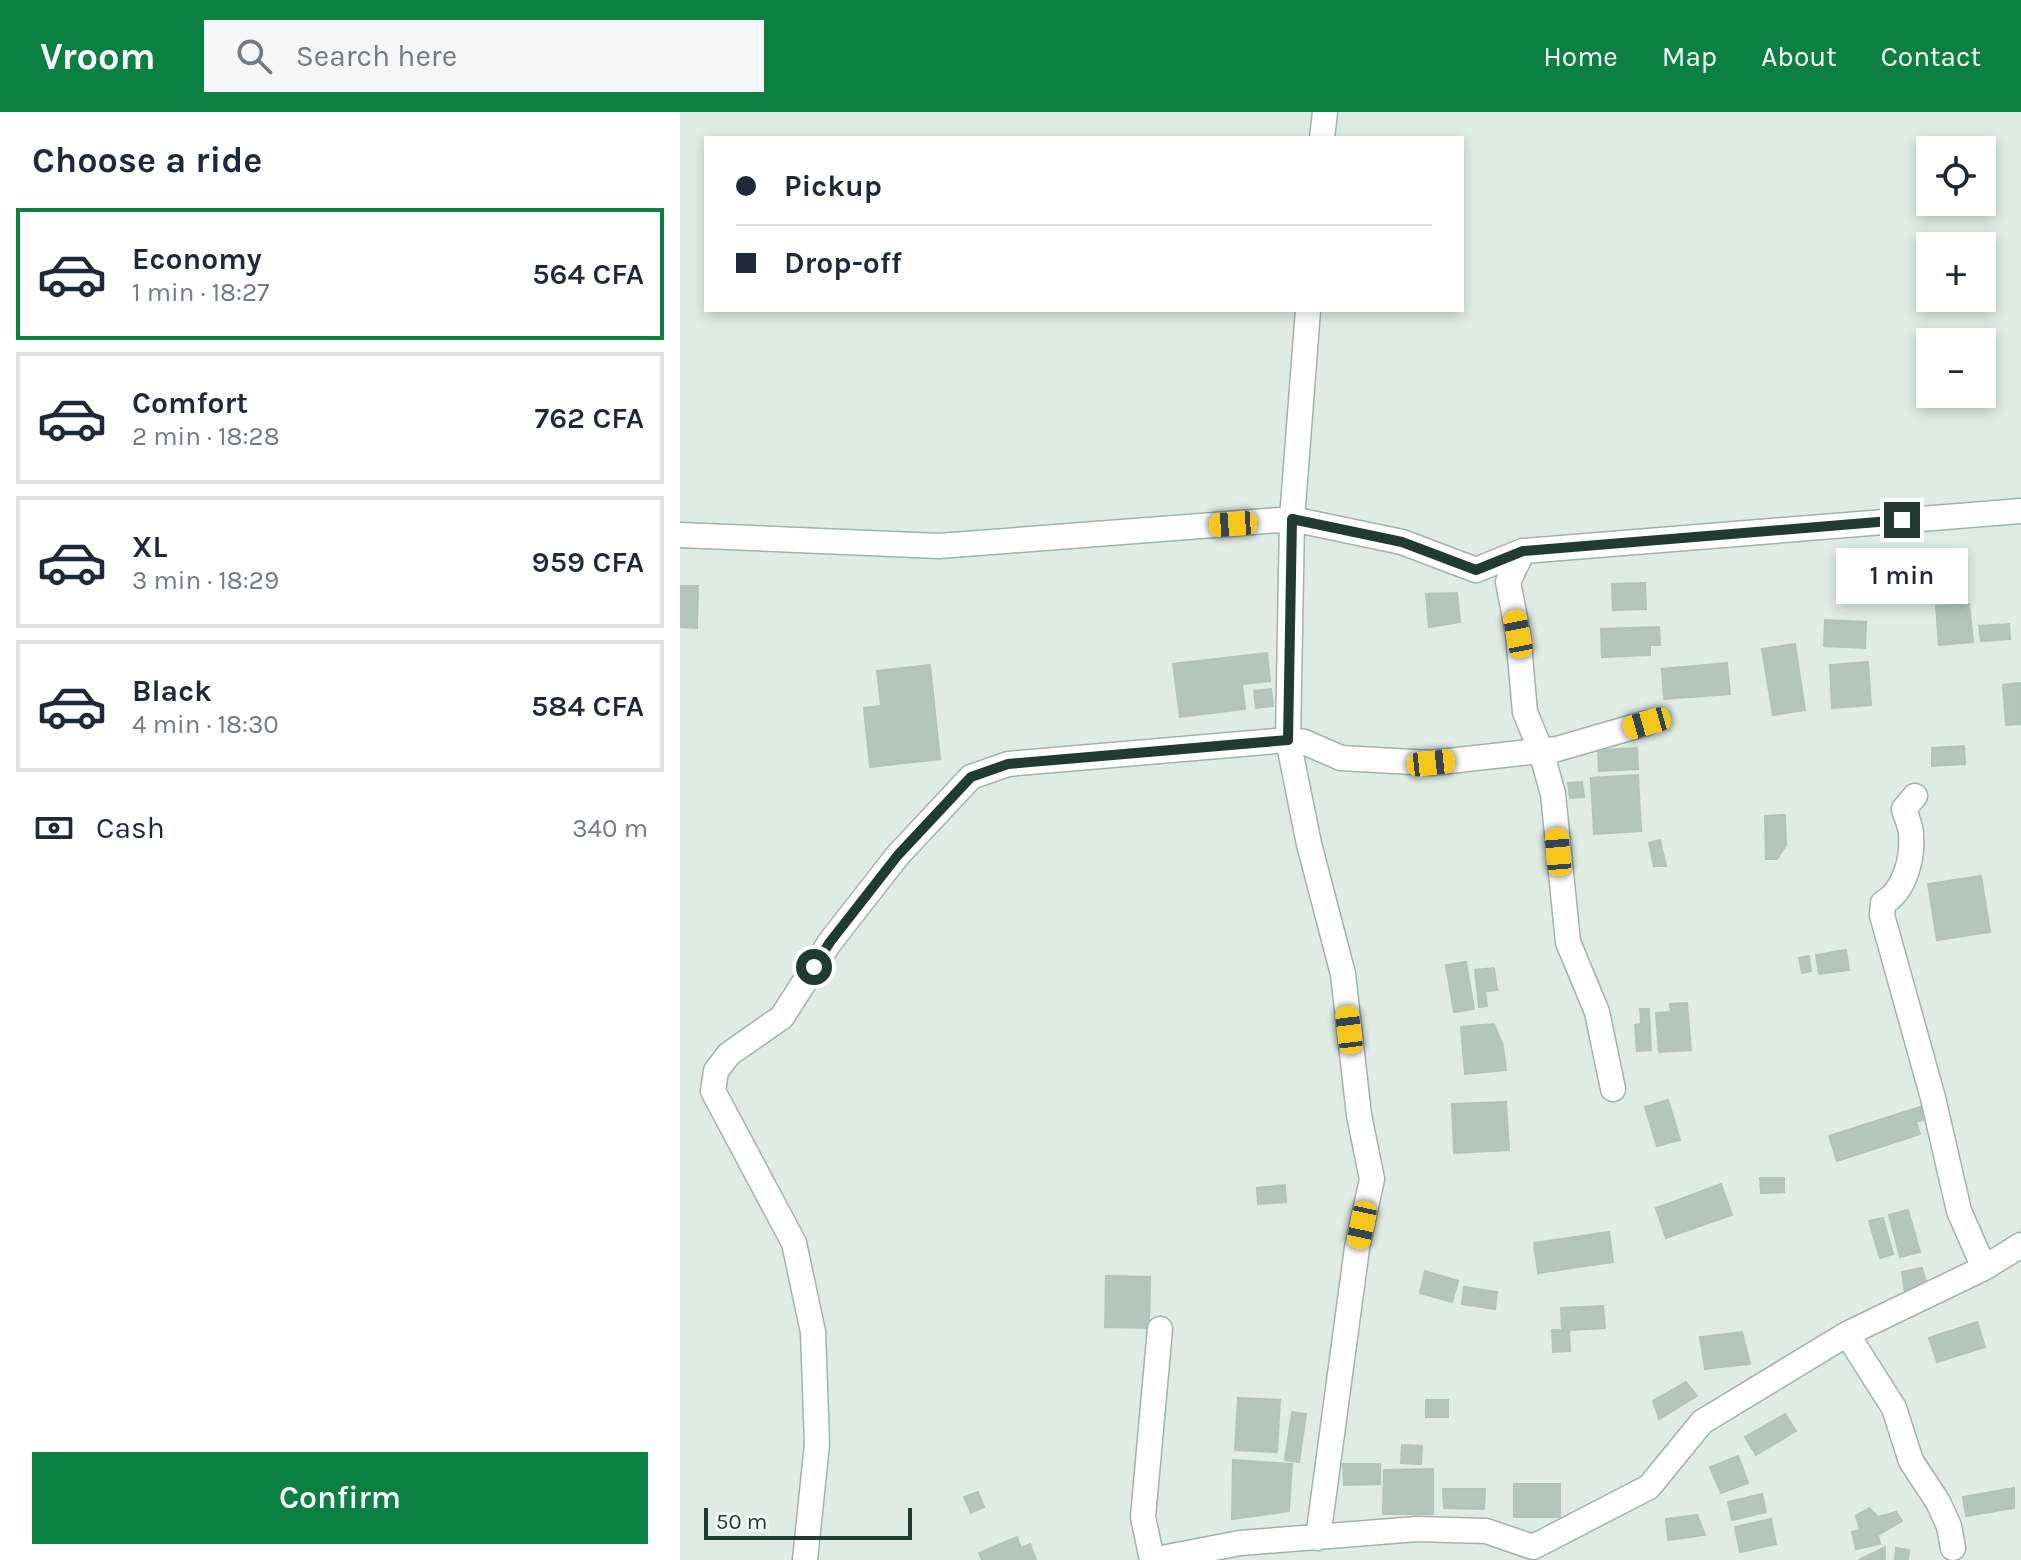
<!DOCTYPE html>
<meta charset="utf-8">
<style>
body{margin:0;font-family:Karla,sans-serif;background:#f6f6f7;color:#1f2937;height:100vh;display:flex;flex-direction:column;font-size:30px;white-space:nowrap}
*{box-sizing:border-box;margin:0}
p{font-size:26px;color:#747a83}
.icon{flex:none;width:44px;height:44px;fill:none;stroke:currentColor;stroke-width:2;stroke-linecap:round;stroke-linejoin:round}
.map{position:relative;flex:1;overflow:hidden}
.details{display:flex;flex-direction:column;background:#fff;width:680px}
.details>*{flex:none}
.top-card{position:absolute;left:24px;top:24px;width:760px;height:176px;border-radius:0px;box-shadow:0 4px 12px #0003;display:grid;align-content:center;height:176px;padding:0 32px;background:#fff}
.controls{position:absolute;left:1236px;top:24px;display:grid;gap:16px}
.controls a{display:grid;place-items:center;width:80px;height:80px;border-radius:0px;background:#fff;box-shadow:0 4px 12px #0003;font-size:40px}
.scale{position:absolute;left:24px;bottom:20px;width:208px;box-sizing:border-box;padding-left:8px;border:4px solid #203b32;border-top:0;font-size:22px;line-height:28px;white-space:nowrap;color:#203b32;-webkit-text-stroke:6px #eff7f3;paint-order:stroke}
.end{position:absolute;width:36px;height:36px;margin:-18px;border:10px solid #203b32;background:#fff;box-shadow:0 0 0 4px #fff}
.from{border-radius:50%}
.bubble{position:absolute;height:56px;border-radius:0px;background:#fff;box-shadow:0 4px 12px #0003;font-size:26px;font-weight:600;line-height:56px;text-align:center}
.car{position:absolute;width:24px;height:48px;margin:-24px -12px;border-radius:10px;box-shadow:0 0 6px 2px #0007;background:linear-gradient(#f5c518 24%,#345 0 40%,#f5c518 0 76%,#345 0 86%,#f5c518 0)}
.top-card b{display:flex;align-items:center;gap:28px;height:76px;font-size:30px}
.top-card b+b{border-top:2px solid #e0e1e3}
.top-card i{width:20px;height:20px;background:#1f2937}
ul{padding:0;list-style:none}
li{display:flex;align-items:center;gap:24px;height:132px;margin:0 16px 12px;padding:0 16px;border:4px solid #e0e1e3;border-radius:0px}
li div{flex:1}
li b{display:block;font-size:30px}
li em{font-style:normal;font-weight:600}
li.current{border-color:#0b8043}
li>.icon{width:72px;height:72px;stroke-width:1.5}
h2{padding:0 32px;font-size:36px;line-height:96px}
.pay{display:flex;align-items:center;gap:20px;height:88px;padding:0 32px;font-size:30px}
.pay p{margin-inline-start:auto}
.cta{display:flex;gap:16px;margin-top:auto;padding:16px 32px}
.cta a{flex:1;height:92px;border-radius:0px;background:#0b8043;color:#fff;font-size:32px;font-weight:600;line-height:92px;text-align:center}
header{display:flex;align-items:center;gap:48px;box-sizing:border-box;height:112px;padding:0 40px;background:#0b8043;color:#fff}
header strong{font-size:38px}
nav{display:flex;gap:44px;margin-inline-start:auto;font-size:28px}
.search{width:560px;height:72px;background:#f6f6f7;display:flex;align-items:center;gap:20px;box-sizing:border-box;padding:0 28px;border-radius:0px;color:#747a83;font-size:30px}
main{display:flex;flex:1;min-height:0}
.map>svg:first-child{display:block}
.building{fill:#b4c5be;stroke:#b1c4bc;stroke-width:2}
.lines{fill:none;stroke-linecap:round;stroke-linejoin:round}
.minor-casing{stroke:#a2b3ac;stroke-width:27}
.minor{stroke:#fff;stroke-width:24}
.route{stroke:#203b32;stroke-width:10}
</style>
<header>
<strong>Vroom</strong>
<div class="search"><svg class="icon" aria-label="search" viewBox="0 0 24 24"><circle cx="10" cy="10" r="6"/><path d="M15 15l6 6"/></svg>Search here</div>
<nav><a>Home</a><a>Map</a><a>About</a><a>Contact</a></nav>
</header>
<main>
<section class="details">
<h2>Choose a ride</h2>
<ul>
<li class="current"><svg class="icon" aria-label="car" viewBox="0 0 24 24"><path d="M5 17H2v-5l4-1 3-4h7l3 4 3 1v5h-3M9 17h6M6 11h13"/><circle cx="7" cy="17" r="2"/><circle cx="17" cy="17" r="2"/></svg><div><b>Economy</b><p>1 min · 18:27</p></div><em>564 CFA</em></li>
<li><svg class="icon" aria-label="car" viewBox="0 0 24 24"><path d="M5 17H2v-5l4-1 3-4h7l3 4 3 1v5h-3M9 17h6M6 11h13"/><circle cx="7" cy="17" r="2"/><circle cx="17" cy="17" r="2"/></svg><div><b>Comfort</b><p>2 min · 18:28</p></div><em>762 CFA</em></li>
<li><svg class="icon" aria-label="car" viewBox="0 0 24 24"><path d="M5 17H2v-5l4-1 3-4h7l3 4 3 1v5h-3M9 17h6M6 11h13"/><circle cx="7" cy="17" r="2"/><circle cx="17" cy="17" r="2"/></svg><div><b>XL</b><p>3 min · 18:29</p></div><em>959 CFA</em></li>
<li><svg class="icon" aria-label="car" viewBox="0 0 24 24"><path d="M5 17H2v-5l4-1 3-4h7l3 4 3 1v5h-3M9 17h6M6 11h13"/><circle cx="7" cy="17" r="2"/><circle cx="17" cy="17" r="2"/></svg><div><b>Black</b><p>4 min · 18:30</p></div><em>584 CFA</em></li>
</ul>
<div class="pay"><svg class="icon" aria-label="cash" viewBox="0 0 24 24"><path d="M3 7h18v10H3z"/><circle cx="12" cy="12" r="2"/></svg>Cash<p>340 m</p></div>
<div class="cta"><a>Confirm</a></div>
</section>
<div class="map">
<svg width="1341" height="1448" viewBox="0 0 1341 1448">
<rect width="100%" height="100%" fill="#dfebe5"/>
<path class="building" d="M965,471L966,497L933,498L932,472Z
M0,474H18L17,516L0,515Z
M777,481L780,510L749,515L746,482Z
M1289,492L1293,530L1259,533L1256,494Z
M1145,508L1186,510L1185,536L1144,534Z
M1329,512L1330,527L1301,529L1299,514Z
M979,515L980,533H970V543L922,545L921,517Z
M1115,532L1125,598L1093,603L1082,537Z
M587,541L590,569L562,572L565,597L500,605L493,552Z
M1188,550L1191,593L1152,596L1150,553Z
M1047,551L1050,582L984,587L982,557Z
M250,553L260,647L190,655L184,596L201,594L197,559Z
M1341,571V612L1326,613L1323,573Z
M591,577L593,594L576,596L574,579Z
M1284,634L1285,652L1252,654V636Z
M957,636L958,657L919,659L918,638Z
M958,663L961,719L914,722L911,666Z
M902,670L904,685L890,686L888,671Z
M1105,703L1106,733L1097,747H1086L1085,704Z
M980,728L986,754H974L969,731Z
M1301,764L1310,820L1257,828L1248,772Z
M1166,838L1169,858L1139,862L1136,843Z
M1129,844L1131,859L1122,861L1119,846Z
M786,850L794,897L774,900L766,853Z
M814,856L817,878L805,879L807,894L799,895L795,858Z
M1007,891L1011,938L979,940L976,901L991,900L990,892Z
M960,897H969L971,938L957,939L955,913L961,912Z
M814,912L823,934L826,958L785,962L781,915Z
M988,988L1000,1028L977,1034L965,995Z
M826,990L829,1038L774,1041L772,992Z
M1243,994L1246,1007L1236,1010L1240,1022L1157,1049L1149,1024Z
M1080,1066H1104V1080L1081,1081Z
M1041,1072L1052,1103L986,1126L976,1096Z
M605,1073L606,1090L578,1092L577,1076Z
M1228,1098L1240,1140L1220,1145L1209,1103Z
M1203,1106L1213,1142L1200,1146L1189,1109Z
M929,1120L933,1150L858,1161L854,1131Z
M1242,1156L1248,1176L1225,1181L1222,1160Z
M745,1159L778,1169L772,1190L740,1181Z
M426,1164L470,1165L469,1216L425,1215Z
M784,1175L817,1180L815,1197L782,1192Z
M923,1194L925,1216L889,1218L890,1239L873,1240L872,1218H882L881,1196Z
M1297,1210L1305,1235L1257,1250L1249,1226Z
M1062,1220L1070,1252L1025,1257L1020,1225Z
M1006,1270L1017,1284L979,1307L973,1289Z
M558,1286L600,1288L597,1340L555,1338Z
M746,1288H768V1305H746Z
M612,1300L626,1302L619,1350L605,1348Z
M1105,1302L1116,1319L1076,1343L1065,1325Z
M722,1333L742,1334L741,1352L721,1351Z
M1058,1344L1068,1371L1041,1381L1030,1355Z
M553,1348L612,1352L609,1399L552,1407Z
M663,1352H700V1372L664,1373Z
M753,1357V1402H703L704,1358Z
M834,1372H880V1405H834Z
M1334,1376V1396L1286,1404L1283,1385Z
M763,1377H805L804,1397L764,1396Z
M298,1380L304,1395L291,1401L284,1385Z
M1082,1382L1086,1400L1052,1408L1048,1390Z
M1189,1396L1198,1405L1216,1400L1222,1409L1198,1423L1200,1432L1176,1437L1172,1420L1180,1418L1176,1404Z
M1017,1403L1025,1423L988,1428L986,1407Z
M1091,1407L1096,1432L1060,1440L1055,1415Z
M337,1425L341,1436L350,1432L356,1448H302L299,1441Z
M1205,1435V1448H1179Z
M1216,1436L1229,1438L1228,1448H1215Z"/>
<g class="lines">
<g class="minor-casing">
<path id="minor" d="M642,26L645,0
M628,198L612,407L608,628L629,732L663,862L679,1003L692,1067L677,1136L638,1426
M0,423L259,434L612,407L722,430L796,458L843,439L1341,399
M843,439L828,470L838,522L845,600L861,639L873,682L888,830L917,900L933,977
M1235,684L1224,697C1226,705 1231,714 1231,722C1233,746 1225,779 1203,791L1202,803L1253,986L1279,1099L1304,1156
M1167,1222L1214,1296L1231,1349L1258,1390L1269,1414L1273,1436
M125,1448L137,1332L133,1220L114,1131L33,979L36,959L49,942L102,905L150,830L218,743L291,665L328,652L608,628L624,630L661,646L751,651L877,637L967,611
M472,1448L560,1431L737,1417L806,1419L853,1435L969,1375L1022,1310L1167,1222L1304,1156L1341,1133
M472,1448L463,1405L480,1217"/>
</g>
<use href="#minor" class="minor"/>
</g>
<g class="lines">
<path class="route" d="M134,855L150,830L218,743L291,665L328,652L608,628L612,407L722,430L796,458L843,439L1222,408"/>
</g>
</svg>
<div class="controls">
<a><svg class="icon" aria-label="locate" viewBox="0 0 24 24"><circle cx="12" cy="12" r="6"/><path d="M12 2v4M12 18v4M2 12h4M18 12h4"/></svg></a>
<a>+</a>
<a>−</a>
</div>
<div class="scale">50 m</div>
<i class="end from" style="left:134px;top:855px"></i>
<i class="end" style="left:1222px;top:408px"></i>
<div class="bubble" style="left:1156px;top:436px;width:132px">1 min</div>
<i class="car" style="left:553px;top:412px;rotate:266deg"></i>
<i class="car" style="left:838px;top:522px;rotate:349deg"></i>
<i class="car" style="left:967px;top:611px;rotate:254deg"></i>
<i class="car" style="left:751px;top:651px;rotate:84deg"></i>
<i class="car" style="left:878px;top:740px;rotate:355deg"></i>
<i class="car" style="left:669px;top:918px;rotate:353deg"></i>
<i class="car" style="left:682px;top:1113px;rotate:192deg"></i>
<div class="top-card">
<b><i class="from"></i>Pickup</b>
<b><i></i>Drop-off</b>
</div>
</div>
</main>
